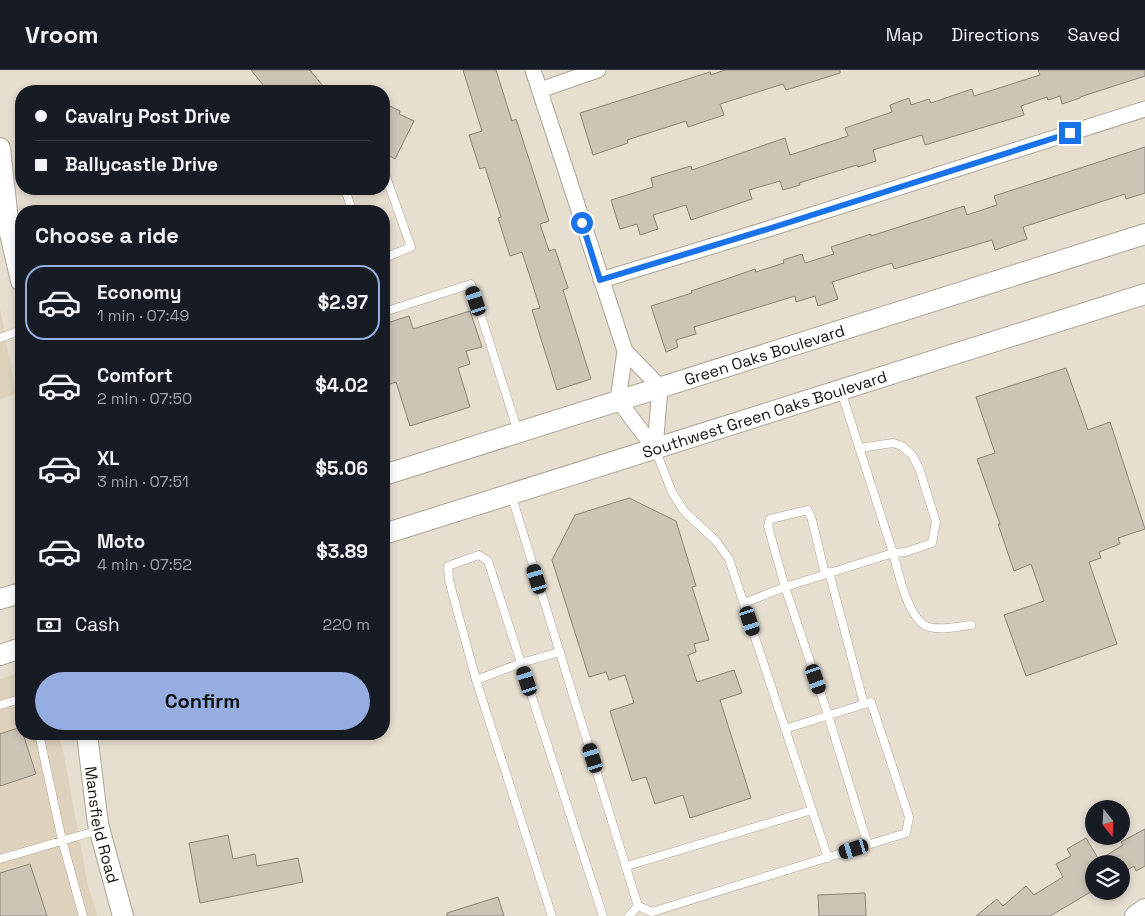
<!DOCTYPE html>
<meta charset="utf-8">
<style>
body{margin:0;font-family:"Space Grotesk",sans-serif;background:#242831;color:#f1f3f6;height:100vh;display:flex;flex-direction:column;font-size:19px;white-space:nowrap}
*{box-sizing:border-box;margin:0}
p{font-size:16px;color:#9ea1a6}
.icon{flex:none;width:28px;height:28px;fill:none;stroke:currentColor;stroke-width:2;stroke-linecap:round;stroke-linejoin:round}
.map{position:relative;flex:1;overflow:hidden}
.side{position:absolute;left:15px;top:135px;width:375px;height:535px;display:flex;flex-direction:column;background:#171b24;border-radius:20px;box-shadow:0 2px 8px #0003}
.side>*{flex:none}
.guide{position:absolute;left:15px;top:15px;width:375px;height:110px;border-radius:20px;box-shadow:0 2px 8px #0003;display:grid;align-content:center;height:110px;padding:0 20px;background:#171b24}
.needle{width:32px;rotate:162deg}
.fabs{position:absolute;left:1085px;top:730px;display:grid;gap:10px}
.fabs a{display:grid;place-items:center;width:45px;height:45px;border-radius:50%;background:#171b24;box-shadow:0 2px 8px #0003;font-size:25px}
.end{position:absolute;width:22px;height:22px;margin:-11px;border:6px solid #1a73e8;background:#fff;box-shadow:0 0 0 2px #fff}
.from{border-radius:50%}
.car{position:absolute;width:15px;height:30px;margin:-15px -8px;border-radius:6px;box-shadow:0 0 4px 1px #0007;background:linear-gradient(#222 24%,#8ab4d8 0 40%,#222 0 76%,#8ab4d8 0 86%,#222 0)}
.guide b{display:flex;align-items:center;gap:18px;height:48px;font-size:19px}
.guide b+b{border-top:1px solid #363941}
.guide i{width:12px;height:12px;background:#f1f3f6}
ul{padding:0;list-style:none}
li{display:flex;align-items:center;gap:15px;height:75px;margin:0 10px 8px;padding:0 10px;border:2px solid transparent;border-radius:20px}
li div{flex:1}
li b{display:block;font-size:19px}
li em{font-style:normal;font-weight:700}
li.active{border-color:#95ade0}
li>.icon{width:45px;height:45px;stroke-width:1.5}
h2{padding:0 20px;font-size:22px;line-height:60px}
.pay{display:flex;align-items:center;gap:12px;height:55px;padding:0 20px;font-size:19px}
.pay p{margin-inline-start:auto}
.cta{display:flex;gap:10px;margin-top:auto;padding:10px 20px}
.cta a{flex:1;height:58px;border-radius:30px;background:#95ade0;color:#111;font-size:20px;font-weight:700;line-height:58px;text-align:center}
header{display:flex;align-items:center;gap:30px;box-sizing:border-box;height:70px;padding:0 25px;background:#171b24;border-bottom:1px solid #363941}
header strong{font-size:24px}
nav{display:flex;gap:28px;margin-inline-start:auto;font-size:18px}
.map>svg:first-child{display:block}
.built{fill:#ded2bc}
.building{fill:#ccc4b5;stroke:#8c8577}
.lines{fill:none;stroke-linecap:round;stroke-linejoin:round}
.lane-casing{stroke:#ada597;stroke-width:9}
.street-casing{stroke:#ada597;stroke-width:17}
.secondary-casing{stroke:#ada597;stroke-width:22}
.lane{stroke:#fff;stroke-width:8}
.street{stroke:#fff;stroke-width:15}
.secondary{stroke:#fff;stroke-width:20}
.route{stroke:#1a73e8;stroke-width:6}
.labels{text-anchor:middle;stroke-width:4;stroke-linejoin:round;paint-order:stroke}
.street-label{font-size:16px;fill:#16140e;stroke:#e6decf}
</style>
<header>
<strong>Vroom</strong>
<nav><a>Map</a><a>Directions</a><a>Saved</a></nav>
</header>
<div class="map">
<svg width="1145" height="846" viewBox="0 0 1145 846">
<rect width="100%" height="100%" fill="#e6decf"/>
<path class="built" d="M0,238L16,323L0,330Z
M21,602V664H58L63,680L88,816L98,846H0V609Z"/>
<path class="building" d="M251,0H310L327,21H268Z
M463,0H496L512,51L516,49L549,151L540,154L549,181L555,179L568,218L563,220L591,309L557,320L532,240L540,238L522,182L510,186L498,148L501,147L485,97L480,99L469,65L482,61Z
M725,0H840V3L786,20L783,14L720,34L724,45L688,57L686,51L627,70L628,73L593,85L580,43L710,2L711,5Z
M1038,0H1145V6L1080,27V28L1062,34L1060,26L1048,30L1047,27L1021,36L1024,45L925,75L922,65L902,71L873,80L876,91L858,97L857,95L799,113L800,115L783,120L780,111L749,120L752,129L691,150L686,135L653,145L658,159L640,165L637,154L620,159L611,130L653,117L651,108L691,96L692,100L785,68L790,85L848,66L845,58L892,42L890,35L909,28L911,35L929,29L931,33L972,19L974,26L1040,5Z
M384,33L400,41L399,44L414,51L395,89L384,83Z
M1145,77V123L1126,129L1125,124L1023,157L1027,169L995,180L992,170L894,199L892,193L832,212L838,229L818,236L815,226L796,232L795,226L694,257L696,264L676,270L678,277L666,282L651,236L692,223L691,221L738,205L755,199L756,202L784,193L783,190L802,184L805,193L834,184L831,177L871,164V166L964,136L967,145L997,135L994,126Z
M470,241L482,277L466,281L470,294L458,298L470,337L410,356L396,312L384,316V254L409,246L413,259Z
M1066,298L1088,360L1110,352L1145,459L1118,468L1120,474L1099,482L1101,488L1089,492L1117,574L1026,606L1004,545L1044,531L1031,494L1014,501L998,454H1000L977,389L995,383L976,327Z
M629,428L676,451L696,516L692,517L709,570L694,574L696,582L688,585L697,612L734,600L742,623L720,630L751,728L690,748L683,725L655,734L646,707L632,711L610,641L634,633L625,605L609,610L606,602L589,607L552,490L575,445Z
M21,657V664H23L36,704L0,716V664Z
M1145,759V796L1136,801L1134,796L1121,804V794H1094V820L1050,846H976L997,829L1003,836L1026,816L1034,825L1063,807L1056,794L1071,786L1067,779L1086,768L1099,790L1123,775L1121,772Z
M228,765L233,789L255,784L257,796L298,788L303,812L200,833L189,773Z
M30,794L47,846H0V803Z
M865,823L866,846H819L818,825Z
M498,827L504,846H447V843Z"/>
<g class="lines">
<g class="lane-casing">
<path id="lane" d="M384,101L411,177L384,188
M345,119L352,140L347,141
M384,242L471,214L518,362
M0,268L21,260
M859,378L893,373L902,376L912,385L919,398L936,452L932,473L906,482L893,483C898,501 908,551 929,557C942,561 959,556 971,555
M655,379L672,422L684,441L716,471L729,489L828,788
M511,424L638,836L652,842L906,763L909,747L871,632L785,659
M829,502L864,634
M825,504L812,450L808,440L770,449L768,456L785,517L828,645L868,775
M744,533L785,517L893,483L841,321
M476,610L521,593L560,582
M0,635L21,629
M39,664L62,770L83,846
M0,789L99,760
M627,796L812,740
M552,846L476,610L449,510L448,496L479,485L488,491L603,846
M629,846L638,836"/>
</g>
<g class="street-casing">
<path id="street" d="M533,0L625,281L660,317L655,379
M540,20L598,0
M601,210L768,159L1145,39
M625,281L618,330L655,379"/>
</g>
<g class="secondary-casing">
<g id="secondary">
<path d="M0,78L9,159L21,211"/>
<path id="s1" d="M384,405L1145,164"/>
<path id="s2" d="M384,464C638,385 891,303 1145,224"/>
<path d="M0,529L21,523"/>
<path d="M0,585L21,578"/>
<path id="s3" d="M87,664L98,754L123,846"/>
<path d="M1135,846L1145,839"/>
</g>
</g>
<use href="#lane" class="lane"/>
<use href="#street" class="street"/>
<use href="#secondary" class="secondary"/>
</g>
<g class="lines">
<path class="route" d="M582,153L600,210L768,159L1070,63"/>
</g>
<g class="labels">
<g class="street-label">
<text dy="6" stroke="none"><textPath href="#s1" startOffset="399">Green Oaks Boulevard</textPath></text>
<text dy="6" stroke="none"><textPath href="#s2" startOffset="399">Southwest Green Oaks Boulevard</textPath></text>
<text dy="6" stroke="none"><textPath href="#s3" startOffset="92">Mansfield Road</textPath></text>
</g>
</g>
</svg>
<div class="fabs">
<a><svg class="needle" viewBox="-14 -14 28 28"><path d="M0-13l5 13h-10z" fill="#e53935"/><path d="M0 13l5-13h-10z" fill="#9ea1a6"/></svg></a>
<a><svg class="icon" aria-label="layers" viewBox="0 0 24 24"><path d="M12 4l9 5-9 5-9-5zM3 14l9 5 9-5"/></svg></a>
</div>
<i class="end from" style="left:582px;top:153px"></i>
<i class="end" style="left:1070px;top:63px"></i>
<i class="car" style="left:476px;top:231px;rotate:342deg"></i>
<i class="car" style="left:537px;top:509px;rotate:343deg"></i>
<i class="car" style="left:750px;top:551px;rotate:162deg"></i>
<i class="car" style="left:816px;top:609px;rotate:161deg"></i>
<i class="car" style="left:527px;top:611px;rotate:342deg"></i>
<i class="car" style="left:593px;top:688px;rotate:343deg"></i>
<i class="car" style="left:854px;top:779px;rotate:253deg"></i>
<div class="guide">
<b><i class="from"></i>Cavalry Post Drive</b>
<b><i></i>Ballycastle Drive</b>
</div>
<section class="side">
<h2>Choose a ride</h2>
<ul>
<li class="active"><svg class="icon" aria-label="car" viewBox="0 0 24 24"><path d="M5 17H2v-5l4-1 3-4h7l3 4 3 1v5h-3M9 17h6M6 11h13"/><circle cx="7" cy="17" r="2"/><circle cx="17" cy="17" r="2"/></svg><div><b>Economy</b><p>1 min · 07:49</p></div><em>$2.97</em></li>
<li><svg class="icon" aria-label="car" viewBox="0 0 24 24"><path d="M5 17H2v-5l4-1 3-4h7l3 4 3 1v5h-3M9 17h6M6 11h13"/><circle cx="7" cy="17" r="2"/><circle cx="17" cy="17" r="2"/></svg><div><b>Comfort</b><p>2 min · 07:50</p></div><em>$4.02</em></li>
<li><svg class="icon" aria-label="car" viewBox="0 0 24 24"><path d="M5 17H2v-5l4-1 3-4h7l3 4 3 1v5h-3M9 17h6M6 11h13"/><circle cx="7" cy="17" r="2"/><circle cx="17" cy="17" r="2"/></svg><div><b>XL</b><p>3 min · 07:51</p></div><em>$5.06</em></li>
<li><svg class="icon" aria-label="car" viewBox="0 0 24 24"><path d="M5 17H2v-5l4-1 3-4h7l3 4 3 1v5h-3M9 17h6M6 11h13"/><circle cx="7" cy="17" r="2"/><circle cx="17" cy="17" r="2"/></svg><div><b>Moto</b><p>4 min · 07:52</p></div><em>$3.89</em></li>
</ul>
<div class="pay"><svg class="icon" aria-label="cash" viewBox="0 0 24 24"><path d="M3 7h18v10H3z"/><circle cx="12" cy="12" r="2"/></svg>Cash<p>220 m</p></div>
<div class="cta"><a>Confirm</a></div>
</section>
</div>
